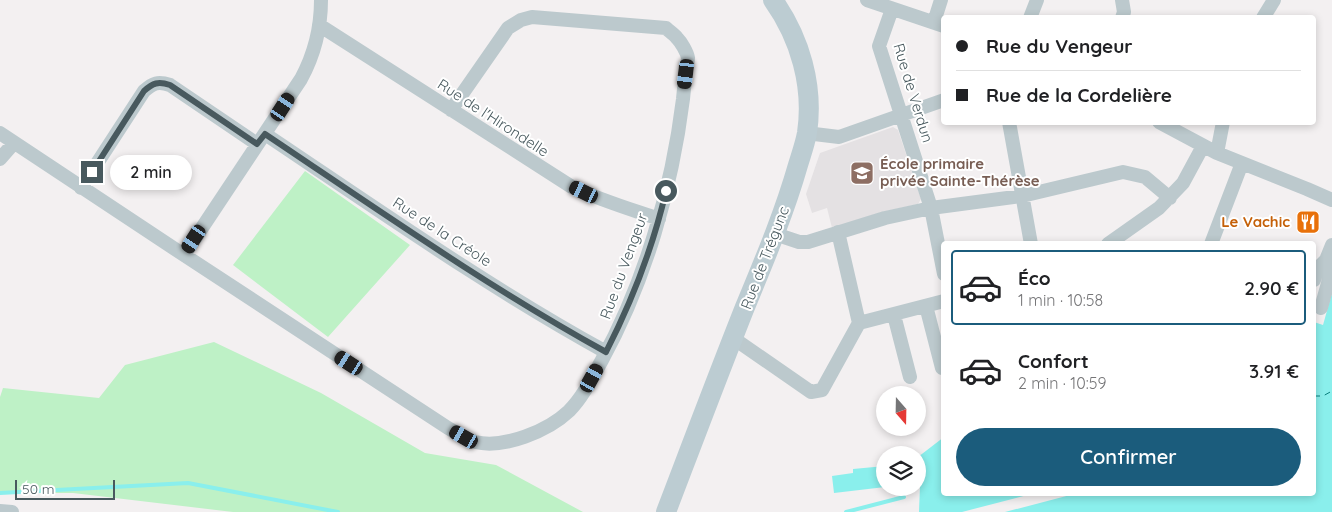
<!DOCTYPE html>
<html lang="fr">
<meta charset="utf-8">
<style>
body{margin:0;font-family:Quicksand,sans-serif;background:#f2f2f2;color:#202124;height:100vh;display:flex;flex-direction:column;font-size:19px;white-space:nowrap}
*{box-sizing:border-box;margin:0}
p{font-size:16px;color:#757577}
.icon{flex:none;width:28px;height:28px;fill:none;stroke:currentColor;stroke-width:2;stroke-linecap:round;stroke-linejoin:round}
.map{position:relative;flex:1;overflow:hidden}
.details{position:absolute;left:941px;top:241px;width:375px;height:255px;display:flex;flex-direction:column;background:#fff;border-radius:5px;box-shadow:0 2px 8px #0003}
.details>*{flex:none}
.top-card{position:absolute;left:941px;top:15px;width:375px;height:110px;border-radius:5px;box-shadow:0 2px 8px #0003;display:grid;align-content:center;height:110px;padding:0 15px;background:#fff}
.needle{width:32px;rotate:160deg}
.controls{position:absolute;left:876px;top:386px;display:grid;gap:10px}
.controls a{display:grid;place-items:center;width:50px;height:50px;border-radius:50%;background:#fff;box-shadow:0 2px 8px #0003;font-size:25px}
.scale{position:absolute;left:15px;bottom:12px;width:100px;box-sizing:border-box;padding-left:5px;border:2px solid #48595e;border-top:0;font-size:14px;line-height:18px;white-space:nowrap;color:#48595e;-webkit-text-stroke:4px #fff;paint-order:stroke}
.end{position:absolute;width:22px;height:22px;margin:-11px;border:6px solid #48595e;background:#fff;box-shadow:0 0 0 2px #fff}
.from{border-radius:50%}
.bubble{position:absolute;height:35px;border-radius:18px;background:#fff;box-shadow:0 2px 8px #0003;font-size:16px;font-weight:600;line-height:35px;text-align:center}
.car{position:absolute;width:15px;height:30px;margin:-15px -8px;border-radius:6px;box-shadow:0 0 4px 1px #0007;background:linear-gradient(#222 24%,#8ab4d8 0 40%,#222 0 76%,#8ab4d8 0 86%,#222 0)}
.top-card b{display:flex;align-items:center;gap:18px;height:48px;font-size:19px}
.top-card b+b{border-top:1px solid #e0e0e0}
.top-card i{width:12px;height:12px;background:#202124}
ul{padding:9px 0 0;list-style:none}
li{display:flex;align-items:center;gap:15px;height:75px;margin:0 10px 8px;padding:0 5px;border:2px solid transparent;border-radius:5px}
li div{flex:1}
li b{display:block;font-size:19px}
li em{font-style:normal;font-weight:600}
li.current{border-color:#1b5c7c}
li>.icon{width:45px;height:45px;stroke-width:1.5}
.cta{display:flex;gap:10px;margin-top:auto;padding:10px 15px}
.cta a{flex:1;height:58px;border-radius:30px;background:#1b5c7c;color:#fff;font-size:20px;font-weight:600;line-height:58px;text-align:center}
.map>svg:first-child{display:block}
.education{fill:#e4e1e3}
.green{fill:#bef1c6}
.water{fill:#8aefec}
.pier{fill:#f3f0f1}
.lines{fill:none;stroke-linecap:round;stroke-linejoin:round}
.stream{stroke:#8aefec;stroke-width:4}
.ferry{stroke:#0b807e;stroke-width:1;stroke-dasharray:6 5;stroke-linecap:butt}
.street{stroke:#bcc9cd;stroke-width:14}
.secondary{stroke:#bcccd2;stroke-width:20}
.route{stroke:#48595e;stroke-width:6}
.labels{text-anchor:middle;stroke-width:4;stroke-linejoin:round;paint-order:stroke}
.street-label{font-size:15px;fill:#48595e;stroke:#fff}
.education-label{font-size:15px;font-weight:bold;fill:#785e54;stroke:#fff;text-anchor:start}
.food-label{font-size:15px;font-weight:bold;fill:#c56008;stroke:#fff;text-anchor:end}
</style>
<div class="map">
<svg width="1332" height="512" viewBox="0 0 1332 512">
<rect width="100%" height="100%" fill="#f3f0f1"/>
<path class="education" d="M893,127L898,130L921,199L918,204L882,212L832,228L827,208L812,213L806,194L820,153Z"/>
<path class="green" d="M305,171L410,245L328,337L233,265Z
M214,342L321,393L425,453L496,465L583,512H233L73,493H0V397L3,388L99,398L125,365Z"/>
<path class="water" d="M1332,293V512H919L920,486L918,484V457L944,437V494H1314V322L1323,325Z
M885,466V487L834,493L832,476L853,473V469Z"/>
<path class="pier" d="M1031,494H1074L1005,512H962Z"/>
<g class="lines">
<path class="stream" d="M0,493L188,483L338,512
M846,512L904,497"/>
<path class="ferry" d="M1314,396H1323L1332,391"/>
<path class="street" d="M867,0L944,26
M1122,0L1124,12L1122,18
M892,9L879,46L931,208L944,274
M1030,18L1037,0
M1263,18L1274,0
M934,22L941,0
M319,25L572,187C600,200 630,209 659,219
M1009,122L1031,244
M1159,122L1217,153L1307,189L1332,200
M0,133L184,255L448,428C457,433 465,439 475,442C504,449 548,431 569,411C583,397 592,378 602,360C645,282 672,188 683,99C684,89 685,79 686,69C687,65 688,61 688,58C687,52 681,42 677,38C674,34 669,31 666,28L532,17L521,20L508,28L451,110
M806,133L839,137L944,100
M265,134C377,209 488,287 606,352
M1217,153L1223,122
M0,159L14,143
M81,188L144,91C153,83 158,81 170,85L257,144
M775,234L799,242H808L885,218L931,208L1022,196L1123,172L1145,177L1170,198
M1108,244L1159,208L1183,183L1203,146
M1211,244L1242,163
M184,255L301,79C314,55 321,28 321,0
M1314,280L1318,268L1326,260L1332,245
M926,306L942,368
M1321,308L1331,272L1326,260
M894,315L910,377
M859,323L944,301
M733,338L811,392L822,390L859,323L838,232
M0,511L12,512"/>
<path class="secondary" d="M666,512C692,444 718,375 745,307C764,261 784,214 798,165C801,155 805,144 807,133C814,86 800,38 773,0"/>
</g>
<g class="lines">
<path class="route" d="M92,172L144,91C153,83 158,81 170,85L257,144L265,134C377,209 488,287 606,352C632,301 653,247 666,191"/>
</g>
<defs>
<g id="school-square" transform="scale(1.25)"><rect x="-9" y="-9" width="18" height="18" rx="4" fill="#8d6e63" stroke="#fff"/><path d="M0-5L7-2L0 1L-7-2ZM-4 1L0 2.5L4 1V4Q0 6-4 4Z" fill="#fff"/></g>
<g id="restaurant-square" transform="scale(1.25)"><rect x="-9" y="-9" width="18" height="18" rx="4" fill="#e8710a" stroke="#fff"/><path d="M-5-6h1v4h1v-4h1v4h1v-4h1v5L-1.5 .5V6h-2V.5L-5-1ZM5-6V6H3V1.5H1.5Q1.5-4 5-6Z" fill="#fff"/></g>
</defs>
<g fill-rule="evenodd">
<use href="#school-square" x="862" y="173"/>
<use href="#restaurant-square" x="1308" y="222"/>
</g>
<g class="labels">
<g class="street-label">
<text transform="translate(913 93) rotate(73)" y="5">Rue de Verdun</text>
<text transform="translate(493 118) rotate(33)" y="5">Rue de l'Hirondelle</text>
<text transform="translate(442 232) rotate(33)" y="5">Rue de la Créole</text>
<text transform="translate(765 258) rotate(-69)" y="5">Rue de Trégunc</text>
<text transform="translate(624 266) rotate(-70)" y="5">Rue du Vengeur</text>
</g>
<g class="education-label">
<text x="880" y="169">École primaire<tspan x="880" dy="17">privée Sainte-Thérèse</tspan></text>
</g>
<g class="food-label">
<text x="1290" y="227">Le Vachic</text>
</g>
</g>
</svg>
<div class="controls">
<a><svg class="needle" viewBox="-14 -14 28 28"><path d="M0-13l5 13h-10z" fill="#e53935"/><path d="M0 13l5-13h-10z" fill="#757577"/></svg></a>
<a><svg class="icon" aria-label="layers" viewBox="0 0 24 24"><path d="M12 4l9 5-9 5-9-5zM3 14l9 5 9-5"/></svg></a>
</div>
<div class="scale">50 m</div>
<i class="end from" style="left:666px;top:191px"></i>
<i class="end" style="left:92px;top:172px"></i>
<div class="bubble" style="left:110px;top:155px;width:82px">2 min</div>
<i class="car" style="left:686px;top:74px;rotate:187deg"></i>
<i class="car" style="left:283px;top:107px;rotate:33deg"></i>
<i class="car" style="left:584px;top:192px;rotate:296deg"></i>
<i class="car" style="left:194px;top:239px;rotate:213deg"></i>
<i class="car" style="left:349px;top:363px;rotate:303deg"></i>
<i class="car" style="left:592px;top:378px;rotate:29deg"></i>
<i class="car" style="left:464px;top:437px;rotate:300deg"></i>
<div class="top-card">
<b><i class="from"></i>Rue du Vengeur</b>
<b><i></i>Rue de la Cordelière</b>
</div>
<section class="details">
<ul>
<li class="current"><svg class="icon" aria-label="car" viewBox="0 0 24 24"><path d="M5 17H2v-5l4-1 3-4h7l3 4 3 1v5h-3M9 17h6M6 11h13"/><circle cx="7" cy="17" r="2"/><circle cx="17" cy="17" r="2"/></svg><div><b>Éco</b><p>1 min · 10:58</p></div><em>2.90 €</em></li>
<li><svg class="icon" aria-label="car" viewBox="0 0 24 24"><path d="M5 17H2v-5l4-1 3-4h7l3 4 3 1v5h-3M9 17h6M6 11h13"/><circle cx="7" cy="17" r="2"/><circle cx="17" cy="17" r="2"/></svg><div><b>Confort</b><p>2 min · 10:59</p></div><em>3.91 €</em></li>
</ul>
<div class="cta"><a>Confirmer</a></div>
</section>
</div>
